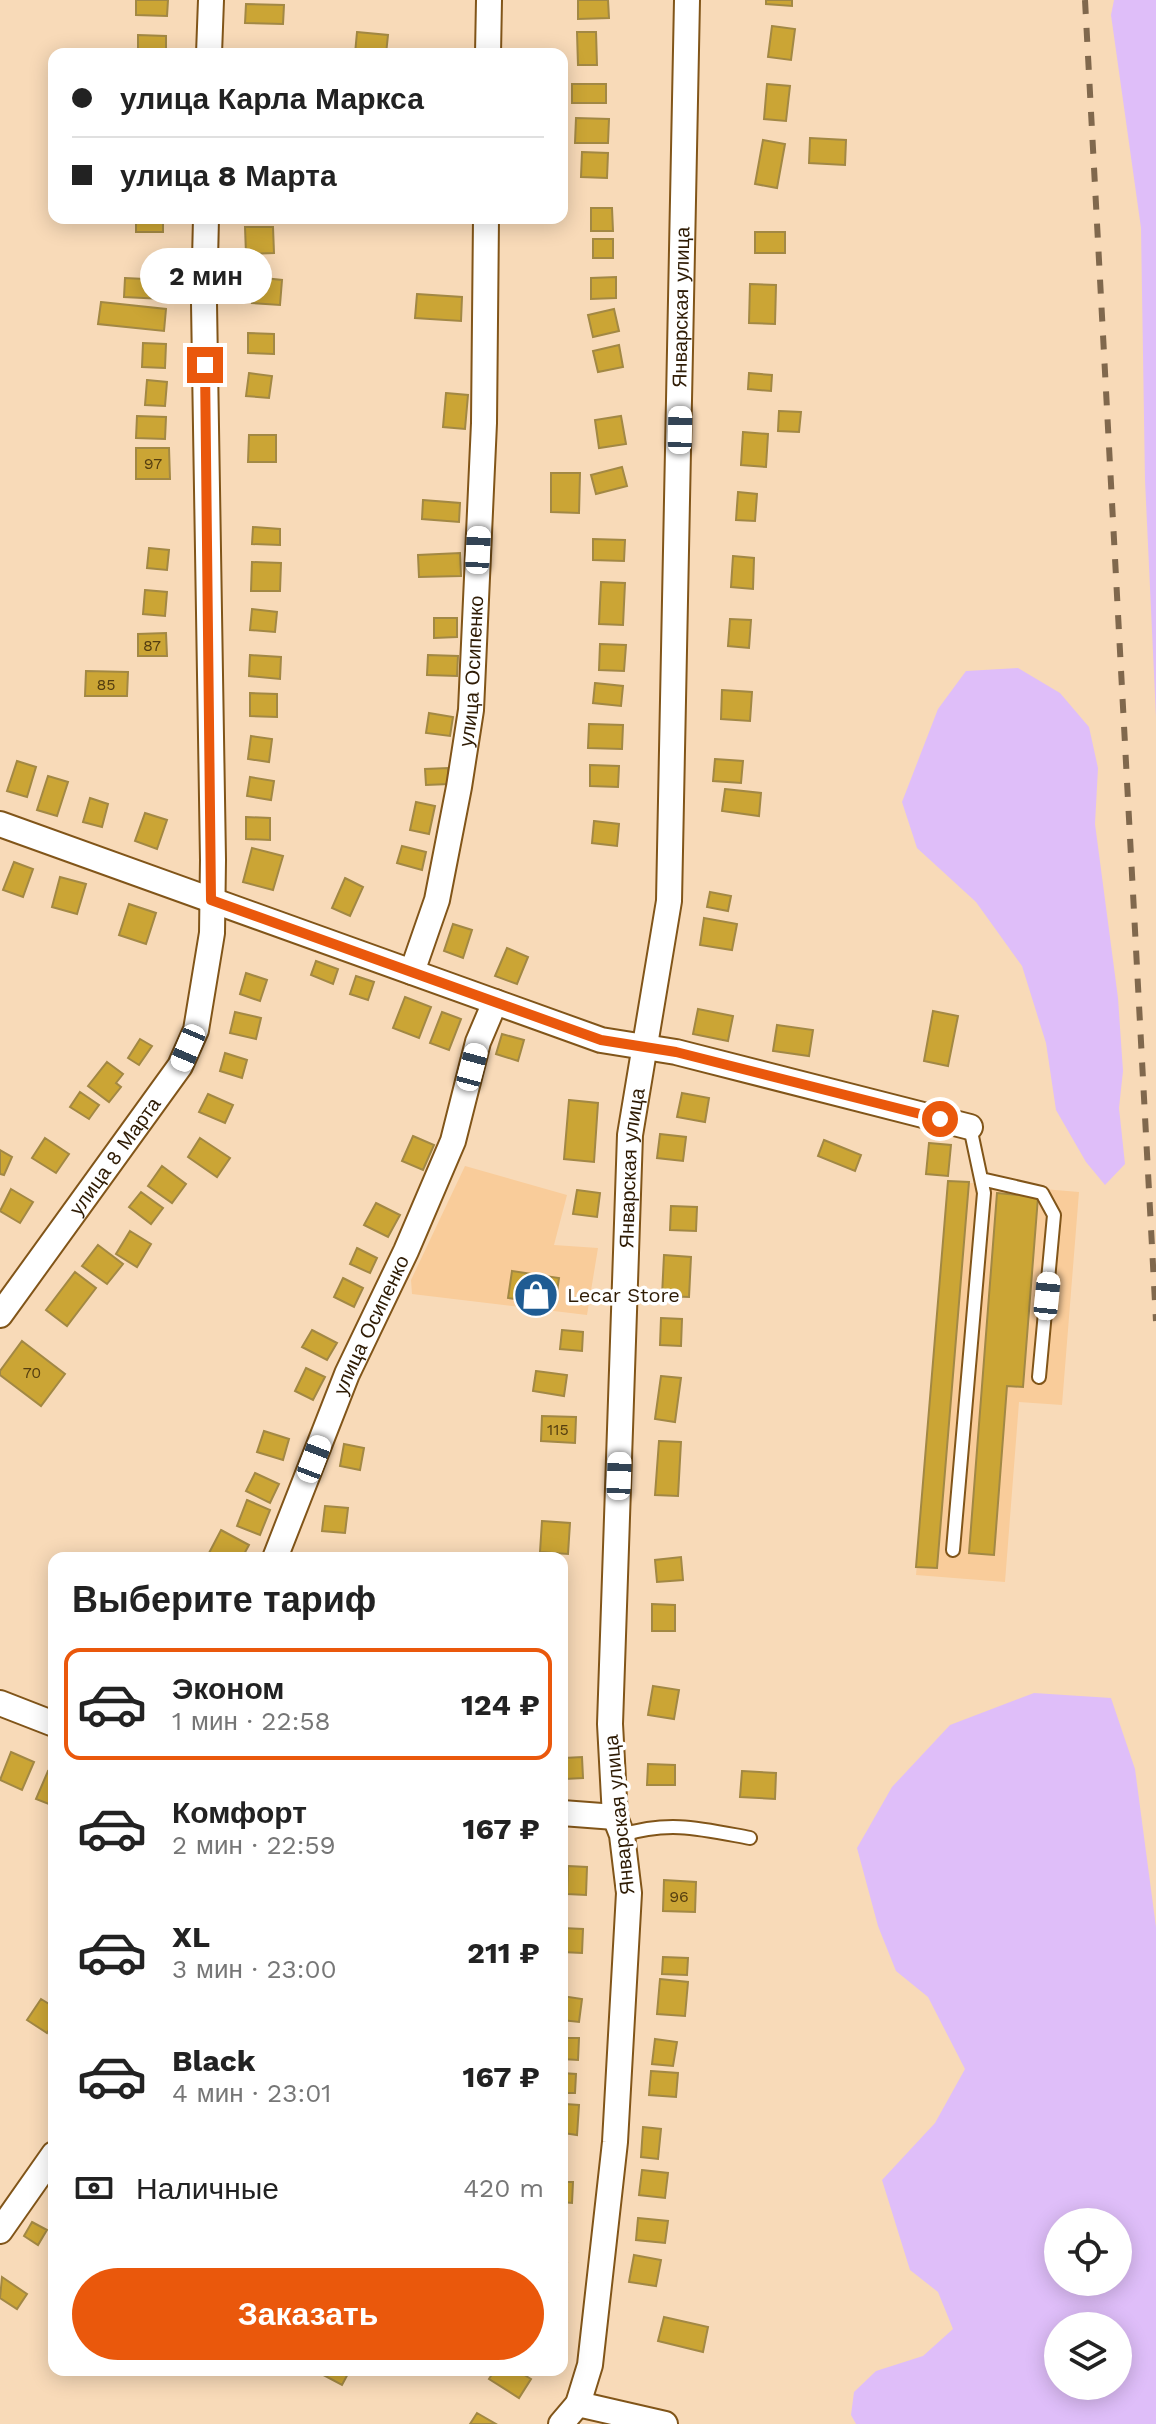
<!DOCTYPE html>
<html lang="ru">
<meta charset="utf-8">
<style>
body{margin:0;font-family:"Work Sans",sans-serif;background:#f2f2f2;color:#222;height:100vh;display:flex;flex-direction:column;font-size:30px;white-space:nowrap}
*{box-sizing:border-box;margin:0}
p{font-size:26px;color:#767676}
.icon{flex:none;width:44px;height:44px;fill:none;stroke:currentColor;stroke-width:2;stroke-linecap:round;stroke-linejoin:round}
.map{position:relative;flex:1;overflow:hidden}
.sheet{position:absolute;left:48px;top:1552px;width:520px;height:824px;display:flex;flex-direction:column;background:#fff;border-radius:16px;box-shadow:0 4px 20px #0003}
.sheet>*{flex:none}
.top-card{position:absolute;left:48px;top:48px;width:520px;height:176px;border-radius:16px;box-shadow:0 4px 20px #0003;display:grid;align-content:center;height:176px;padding:0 24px;background:#fff}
.tools{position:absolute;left:1044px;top:2208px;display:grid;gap:16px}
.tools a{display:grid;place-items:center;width:88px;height:88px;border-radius:50%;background:#fff;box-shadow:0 4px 20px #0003;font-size:40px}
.end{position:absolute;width:36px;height:36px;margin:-18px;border:10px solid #ea580c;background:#fff;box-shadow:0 0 0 4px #fff}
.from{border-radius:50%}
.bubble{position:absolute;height:56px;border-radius:28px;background:#fff;box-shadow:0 4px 20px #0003;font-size:26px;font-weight:700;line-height:56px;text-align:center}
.car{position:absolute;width:24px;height:48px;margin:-24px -12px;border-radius:10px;box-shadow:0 0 6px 2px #0007;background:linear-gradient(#fff 24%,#345 0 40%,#fff 0 76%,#345 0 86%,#fff 0)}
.top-card b{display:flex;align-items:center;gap:28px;height:76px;font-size:30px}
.top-card b+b{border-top:2px solid #e0e0e0}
.top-card i{width:20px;height:20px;background:#222}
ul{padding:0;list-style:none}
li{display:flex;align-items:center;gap:24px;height:112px;margin:0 16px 12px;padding:0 8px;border:4px solid transparent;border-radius:16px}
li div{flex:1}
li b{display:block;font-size:30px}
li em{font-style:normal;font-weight:700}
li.on{border-color:#ea580c}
li>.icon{width:72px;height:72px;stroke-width:1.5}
h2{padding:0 24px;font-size:36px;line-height:96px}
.pay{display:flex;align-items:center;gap:20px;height:88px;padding:0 24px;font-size:30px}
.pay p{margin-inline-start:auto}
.primary-button{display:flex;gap:16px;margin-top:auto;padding:16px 24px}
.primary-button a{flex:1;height:92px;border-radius:48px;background:#ea580c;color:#fff;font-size:32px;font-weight:700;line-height:92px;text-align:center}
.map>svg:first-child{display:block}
.built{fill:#f9cc9a}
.green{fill:#dfbef9;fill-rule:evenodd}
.building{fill:#cba535;stroke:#a28844;stroke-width:2}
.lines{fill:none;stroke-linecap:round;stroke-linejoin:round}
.lane-casing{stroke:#815519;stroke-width:16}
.street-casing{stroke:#815519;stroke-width:28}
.lane{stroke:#fff;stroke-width:12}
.street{stroke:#fff;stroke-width:24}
.rail{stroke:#80684d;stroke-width:6;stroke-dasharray:14 14;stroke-linecap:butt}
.route{stroke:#ea580c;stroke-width:10}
.labels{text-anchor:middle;stroke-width:7;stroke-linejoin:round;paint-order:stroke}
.number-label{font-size:16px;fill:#553e10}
.street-label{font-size:20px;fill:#2e1b04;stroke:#fff}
.poi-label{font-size:20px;fill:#2e1b04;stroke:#fff;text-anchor:start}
</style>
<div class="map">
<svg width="1156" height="2424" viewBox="0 0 1156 2424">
<rect width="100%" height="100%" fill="#f8dab8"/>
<path class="built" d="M465,1166L567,1195L554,1245L598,1248L587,1315L412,1294L411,1280Z
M948,1181L1079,1192L1062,1405L1019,1402L1005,1582L916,1575Z"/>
<path class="green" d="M1114,0H1156V717L1145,480L1141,228L1111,15Z
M1018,668L1060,693L1089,727L1098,768L1095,824L1118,998L1123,1071L1119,1108L1125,1164L1105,1185L1086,1162L1056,1110L1046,1043L1022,966L976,902L917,848L902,802L938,709L966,671Z
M1034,1693L1111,1698L1135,1769L1156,1927V2424H856L851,2415L854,2392L876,2371L923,2356L953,2329L938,2292L910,2270L882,2180L935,2123L965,2069L928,1997L896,1971L878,1926L857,1848L892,1787L950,1725ZM1058,2222H1118V2282H1058ZM1058,2326H1118V2386H1058Z"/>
<path class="building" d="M136,0H168L167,16L136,15Z
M578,0H608L609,18L578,19Z
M766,0H792V6L766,4Z
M246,4L284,5L283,24L245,23Z
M772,26L795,29L791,60L768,57Z
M357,32L388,35L386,54H355Z
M577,32H596L597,65H578Z
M138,35L166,36V54H138Z
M247,51L279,52V54H246Z
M572,84H606V103H572Z
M767,84L790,86L786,121L764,119Z
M576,118L609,119L608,143H575Z
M810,138L846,140L845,165L809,163Z
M763,140L785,144L777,188L755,184Z
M582,152L608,153L607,178L581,177Z
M591,208H612L613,231H591Z
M136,218H163V232H136Z
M245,227H273L274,253L246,254Z
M755,232H785V253H755Z
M593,239H613V258H593Z
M254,277L282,280L280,305L252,303Z
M616,277V298L591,299V278Z
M125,278L164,280L163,299L124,297Z
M750,284L776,285L775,324L749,323Z
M417,294L462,297L461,321L415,318Z
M101,302L166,309L164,331L98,324Z
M614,309L619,331L593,337L588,315Z
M248,333L274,334V354L248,353Z
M143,343L166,344L165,368L142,367Z
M619,345L623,367L598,372L593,351Z
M249,373L272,376L269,398L246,396Z
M749,373L772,375L771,391L748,389Z
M147,380L167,382L165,406L145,405Z
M446,393L468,395L465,429L443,427Z
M779,411L801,412L799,432L778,431Z
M137,416L166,417L165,439L136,438Z
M621,416L626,444L599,448L595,420Z
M743,432L768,434L766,467L741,465Z
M249,435H276V462H248Z
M136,448H169L170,479H136Z
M622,467L627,486L596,494L591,475Z
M551,473H580L579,513L551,512Z
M738,492L757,494L755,521L736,520Z
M423,500L460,503L459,522L422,519Z
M253,527L280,529V545L252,544Z
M593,539L625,540L624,561L593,560Z
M149,548L169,550L167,570L147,568Z
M460,553L461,576L419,577L418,555Z
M733,556L754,558L753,589L731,587Z
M252,562L281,563L280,591H251Z
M601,582L625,583L623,625L599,624Z
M145,590L167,592L165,616L143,614Z
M252,609L277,612L275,632L250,630Z
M434,618H457V637L434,638Z
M730,619L751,620L749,648L728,646Z
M166,633L167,656H138V634Z
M600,644L626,645L624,671L599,670Z
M250,655L281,657L280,679L249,676Z
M428,655L458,656L457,676L427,675Z
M86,671L128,672L127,696H85Z
M595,683L623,686L621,706L593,703Z
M722,690L752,692L750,721L721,719Z
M250,693L277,694V717L250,716Z
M429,713L453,717L450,736L426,733Z
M589,724L623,725L622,749L588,748Z
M251,736L272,739L269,762L248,759Z
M715,759L743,761L741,783L713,781Z
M17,761L36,767L27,797L7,791Z
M590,765L619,766L618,787L590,786Z
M448,768L449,784L426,785L425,769Z
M48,776L68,782L57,816L37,810Z
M250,777L274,781L271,800L247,796Z
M725,789L761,793L759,816L722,811Z
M90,798L108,804L102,827L83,822Z
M416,802L435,806L429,834L410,830Z
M145,813L167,820L157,849L135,841Z
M246,817L270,818V840L246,839Z
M594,821L619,824L617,846L592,843Z
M402,846L426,852L422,870L397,863Z
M252,848L283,856L273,890L243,882Z
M14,862L33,869L23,897L3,890Z
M60,877L86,884L77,914L52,907Z
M345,878L363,887L350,916L332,908Z
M710,892L731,896L728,911L707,907Z
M129,904L156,913L146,944L119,935Z
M704,918L737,924L732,950L700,945Z
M453,924L472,930L463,958L444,951Z
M507,948L528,957L517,984L495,976Z
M316,961L338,969L333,984L311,975Z
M246,973L267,980L260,1001L240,994Z
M356,976L374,982L368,1000L350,994Z
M405,997L431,1007L419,1038L393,1028Z
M698,1009L733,1016L728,1041L693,1034Z
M933,1011L958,1016L948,1066L924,1061Z
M235,1012L261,1018L256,1039L230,1033Z
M442,1012L461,1019L449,1050L430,1043Z
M777,1025L813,1030L809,1056L773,1051Z
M502,1034L524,1040L518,1061L496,1054Z
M140,1039L152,1046L139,1065L128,1058Z
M225,1053L247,1060L242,1078L220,1071Z
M107,1062L123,1074L116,1083L121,1087L109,1102L88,1086Z
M80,1092L99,1105L89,1119L70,1107Z
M682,1093L709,1098L705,1122L677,1117Z
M208,1094L233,1105L225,1123L199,1112Z
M569,1100L598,1103L594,1162L564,1159Z
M660,1134L686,1137L683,1161L657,1158Z
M413,1136L434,1145L423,1170L402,1161Z
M45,1138L69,1154L56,1173L32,1158Z
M200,1138L230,1158L217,1177L188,1157Z
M824,1140L861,1155L855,1171L818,1156Z
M929,1143L951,1145L948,1176L926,1174Z
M0,1150L12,1157L4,1175L0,1174Z
M162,1166L186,1184L172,1203L148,1186Z
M948,1181L969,1182L937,1568L916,1567Z
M11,1189L33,1202L20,1223L0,1211Z
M577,1190L600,1193L597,1217L573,1214Z
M141,1192L163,1208L151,1224L129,1207Z
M997,1193L1038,1197L1023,1387L1007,1386L994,1555L969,1553Z
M376,1203L400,1215L388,1237L364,1225Z
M671,1206L697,1207L696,1231L670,1230Z
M130,1231L151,1244L137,1267L116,1254Z
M98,1245L123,1264L107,1284L82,1266Z
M357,1248L377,1258L370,1273L350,1264Z
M664,1255L691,1257L689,1297L662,1296Z
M512,1271L559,1278L555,1305L508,1298Z
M75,1272L96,1288L67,1326L46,1310Z
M343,1278L363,1288L354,1307L334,1297Z
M661,1318L682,1319L681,1346L660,1345Z
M312,1330L337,1343L327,1360L302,1347Z
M562,1330L583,1332L582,1351L560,1349Z
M22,1341L65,1374L41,1406L0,1375V1371Z
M306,1368L325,1377L313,1400L295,1391Z
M536,1371L567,1375L564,1396L533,1391Z
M661,1376L681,1378L675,1422L655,1419Z
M542,1416L576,1417L575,1443L541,1441Z
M264,1431L289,1439L283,1460L257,1452Z
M659,1441L681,1442L678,1496L655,1495Z
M344,1444L364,1448L360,1470L340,1466Z
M255,1473L279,1484L270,1503L246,1491Z
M247,1500L270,1510L260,1535L237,1526Z
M325,1506L348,1508L345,1533L322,1531Z
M542,1521L570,1523L568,1554L540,1552Z
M221,1530L249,1545L242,1558H213L208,1555Z
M681,1557L683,1580L657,1582L655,1560Z
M652,1604L675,1605V1631H652Z
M562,1650H566L563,1676H562Z
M653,1686L679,1690L674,1719L648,1715Z
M11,1752L34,1762L22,1790L0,1780Z
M582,1757L583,1778L565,1779L564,1758Z
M648,1764L675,1765V1785H647Z
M48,1771L54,1773V1806L36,1799Z
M742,1771L776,1773L775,1799L740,1797Z
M568,1866L587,1867L586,1895L567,1894Z
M664,1880L696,1882L695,1912L663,1911Z
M562,1928L583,1929L582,1953L562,1952Z
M663,1957L688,1958L687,1975L662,1974Z
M660,1979L688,1982L685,2016L657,2014Z
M562,1996L582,1999L579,2022L562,2020Z
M41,1999L54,2007V2022L47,2033L27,2020Z
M562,2038H579L578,2060L562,2059Z
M655,2039L677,2042L673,2066L652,2064Z
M651,2071L678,2073L676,2097L649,2095Z
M562,2073L576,2074L575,2093H562Z
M565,2104L579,2105L577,2135L563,2133Z
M643,2127L661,2129L658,2159L641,2157Z
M642,2170L668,2173L665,2198L639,2195Z
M562,2182H573L572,2203L562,2202Z
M638,2218L668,2221L665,2243L636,2240Z
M32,2222L47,2230L38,2245L24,2236Z
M634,2255L661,2260L656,2286L629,2282Z
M562,2262L567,2263L564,2280L562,2279Z
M2,2277L27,2294L17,2309L0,2298Z
M664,2317L708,2327L703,2352L658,2341Z
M314,2370H350L342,2385Z
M495,2370H516L531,2379L519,2398L489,2379Z
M477,2413L496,2424H470Z"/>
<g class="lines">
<g class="lane-casing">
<path id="lane" d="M981,1179L1042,1193L1054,1215L1039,1377
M953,1550L984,1193L970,1127
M622,1835C670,1820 702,1829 750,1838"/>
</g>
<g class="street-casing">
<g id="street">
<path d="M209,54L211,0"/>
<path d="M488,54L489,0"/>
<path d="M0,824L601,1040L676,1052L970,1127"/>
<path id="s1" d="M412,972L437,900L459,787L471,710L484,423L486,218"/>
<path id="s2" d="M0,1315L180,1066L196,1030L212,933L213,860L204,303L206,218"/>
<path id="s3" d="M275,1558L347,1374L406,1251L453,1141L478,1042L495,1002"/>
<path d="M0,1703L54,1724"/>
<path d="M562,1813L615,1817"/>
<path d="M0,2231L54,2154"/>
<path d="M578,2404L665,2424"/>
<path id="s4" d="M561,2424L578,2404L590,2365L615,2142L629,1893L622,1835L615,1817L610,1724L630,1135L669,901L687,0"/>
</g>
</g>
<use href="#lane" class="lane"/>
<use href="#street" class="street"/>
<path class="rail" d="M1085,0L1156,1321"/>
</g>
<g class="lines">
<path class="route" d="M205,365L211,900L601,1040L676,1052L940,1119"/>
</g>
<defs>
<g id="shop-disc" transform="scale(2.3)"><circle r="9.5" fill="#1f5c93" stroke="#fff"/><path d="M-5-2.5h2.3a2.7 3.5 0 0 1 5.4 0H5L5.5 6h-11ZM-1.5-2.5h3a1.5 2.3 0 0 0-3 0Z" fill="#fff"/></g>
</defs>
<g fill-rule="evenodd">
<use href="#shop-disc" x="536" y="1295"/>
</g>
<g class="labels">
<g class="number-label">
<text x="153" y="469">97</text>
<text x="152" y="651">87</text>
<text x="106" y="690">85</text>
<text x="32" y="1378">70</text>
<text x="558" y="1435">115</text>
<text x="679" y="1902">96</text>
</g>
<g class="street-label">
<text dy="7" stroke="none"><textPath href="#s4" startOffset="2132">Январская улица</textPath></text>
<text dy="7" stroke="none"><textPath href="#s1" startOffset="308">улица Осипенко</textPath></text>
<text dy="7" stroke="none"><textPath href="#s2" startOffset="196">улица 8 Марта</textPath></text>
<text dy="7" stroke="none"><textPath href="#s4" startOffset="1268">Январская улица</textPath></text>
<text dy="7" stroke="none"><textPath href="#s3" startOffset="252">улица Осипенко</textPath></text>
<text transform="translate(619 1815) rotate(-96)" y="7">Январская улица</text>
</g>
<g class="poi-label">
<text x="567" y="1302">Lecar Store</text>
</g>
</g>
</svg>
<div class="tools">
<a><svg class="icon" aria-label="locate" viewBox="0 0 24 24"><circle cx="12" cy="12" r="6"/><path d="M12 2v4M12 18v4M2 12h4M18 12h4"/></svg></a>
<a><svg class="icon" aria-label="layers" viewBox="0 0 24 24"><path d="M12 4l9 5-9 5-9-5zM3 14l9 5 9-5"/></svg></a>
</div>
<i class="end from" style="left:940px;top:1119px"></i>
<i class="end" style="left:205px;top:365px"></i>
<div class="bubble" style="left:140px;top:248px;width:132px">2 мин</div>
<i class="car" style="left:680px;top:430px;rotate:1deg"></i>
<i class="car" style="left:478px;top:550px;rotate:3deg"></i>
<i class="car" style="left:188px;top:1048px;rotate:203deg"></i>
<i class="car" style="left:472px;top:1067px;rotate:15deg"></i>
<i class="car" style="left:1047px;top:1296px;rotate:6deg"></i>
<i class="car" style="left:314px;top:1459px;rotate:21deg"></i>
<i class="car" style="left:619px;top:1476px;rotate:2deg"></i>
<div class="top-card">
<b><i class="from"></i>улица Карла Маркса</b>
<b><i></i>улица 8 Марта</b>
</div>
<section class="sheet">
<h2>Выберите тариф</h2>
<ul>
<li class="on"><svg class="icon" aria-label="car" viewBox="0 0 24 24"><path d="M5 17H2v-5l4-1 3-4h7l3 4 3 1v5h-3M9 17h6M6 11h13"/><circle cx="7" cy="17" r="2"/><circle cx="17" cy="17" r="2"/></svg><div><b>Эконом</b><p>1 мин · 22:58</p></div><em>124 ₽</em></li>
<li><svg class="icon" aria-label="car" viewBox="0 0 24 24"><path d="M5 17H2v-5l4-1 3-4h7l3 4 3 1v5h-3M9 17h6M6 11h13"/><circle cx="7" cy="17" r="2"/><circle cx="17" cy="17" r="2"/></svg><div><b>Комфорт</b><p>2 мин · 22:59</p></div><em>167 ₽</em></li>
<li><svg class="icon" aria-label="car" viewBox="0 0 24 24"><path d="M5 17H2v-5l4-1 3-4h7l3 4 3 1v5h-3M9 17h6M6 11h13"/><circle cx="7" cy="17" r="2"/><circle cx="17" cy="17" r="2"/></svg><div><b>XL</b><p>3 мин · 23:00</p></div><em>211 ₽</em></li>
<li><svg class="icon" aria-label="car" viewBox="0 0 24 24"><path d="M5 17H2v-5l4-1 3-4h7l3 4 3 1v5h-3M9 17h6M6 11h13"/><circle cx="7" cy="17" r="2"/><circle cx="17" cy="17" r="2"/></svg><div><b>Black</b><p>4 мин · 23:01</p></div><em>167 ₽</em></li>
</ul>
<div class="pay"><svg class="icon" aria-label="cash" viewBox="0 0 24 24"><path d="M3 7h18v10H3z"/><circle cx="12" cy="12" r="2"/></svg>Наличные<p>420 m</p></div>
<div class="primary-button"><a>Заказать</a></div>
</section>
</div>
